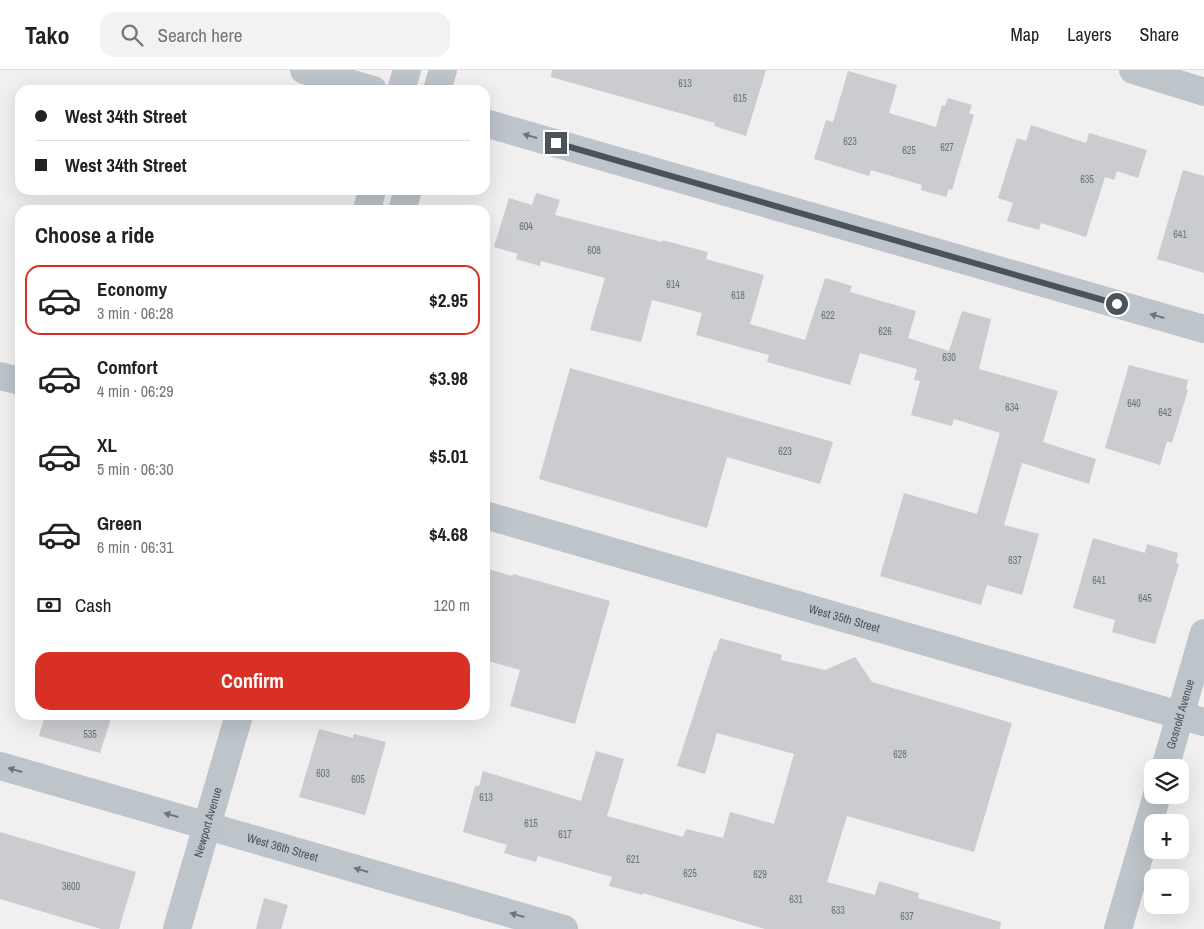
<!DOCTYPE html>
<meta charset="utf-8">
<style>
body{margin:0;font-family:"Archivo Narrow",sans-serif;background:#f2f2f2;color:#222;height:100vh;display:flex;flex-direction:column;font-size:19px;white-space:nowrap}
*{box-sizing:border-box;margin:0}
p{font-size:16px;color:#767676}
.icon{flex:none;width:28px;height:28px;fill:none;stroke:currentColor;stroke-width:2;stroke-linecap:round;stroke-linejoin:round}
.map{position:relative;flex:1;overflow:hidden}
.details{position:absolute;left:15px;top:135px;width:475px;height:515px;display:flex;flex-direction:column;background:#fff;border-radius:15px;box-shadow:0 5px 20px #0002}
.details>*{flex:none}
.hud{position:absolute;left:15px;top:15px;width:475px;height:110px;border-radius:15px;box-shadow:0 5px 20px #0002;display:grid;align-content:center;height:110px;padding:0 20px;background:#fff}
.tools{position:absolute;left:1144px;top:689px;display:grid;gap:10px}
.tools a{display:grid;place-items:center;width:45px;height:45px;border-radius:10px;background:#fff;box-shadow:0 5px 20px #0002;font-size:25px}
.end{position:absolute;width:22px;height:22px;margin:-11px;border:6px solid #4a535a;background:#fff;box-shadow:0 0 0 2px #fff}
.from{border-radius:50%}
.hud b{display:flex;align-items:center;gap:18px;height:48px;font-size:19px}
.hud b+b{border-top:1px solid #e0e0e0}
.hud i{width:12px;height:12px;background:#222}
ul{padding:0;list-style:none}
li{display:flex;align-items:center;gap:15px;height:70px;margin:0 10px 8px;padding:0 10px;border:2px solid transparent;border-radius:15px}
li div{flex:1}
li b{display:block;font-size:19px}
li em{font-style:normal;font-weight:700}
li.selected{border-color:#d93025}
li>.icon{width:45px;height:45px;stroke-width:1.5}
h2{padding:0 20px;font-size:22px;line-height:60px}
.pay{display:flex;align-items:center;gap:12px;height:55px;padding:0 20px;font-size:19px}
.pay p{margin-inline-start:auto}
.action{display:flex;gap:10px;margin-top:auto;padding:10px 20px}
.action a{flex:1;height:58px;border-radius:15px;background:#d93025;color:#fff;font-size:20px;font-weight:700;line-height:58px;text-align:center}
header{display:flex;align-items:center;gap:30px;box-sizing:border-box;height:70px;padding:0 25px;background:#fff;border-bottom:1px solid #e0e0e0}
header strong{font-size:24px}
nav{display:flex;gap:28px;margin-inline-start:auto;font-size:18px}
.search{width:350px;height:45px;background:#f2f2f2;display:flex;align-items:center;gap:12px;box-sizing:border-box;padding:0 18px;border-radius:15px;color:#767676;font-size:19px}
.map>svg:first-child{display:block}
.building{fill:#caccd0}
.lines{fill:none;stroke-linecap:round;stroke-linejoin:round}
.minor{stroke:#bdc4ca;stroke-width:28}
.tertiary{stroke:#bdc4ca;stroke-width:28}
.oneway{fill:#6c757c}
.route{stroke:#4a535a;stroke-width:6}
.labels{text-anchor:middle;stroke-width:4;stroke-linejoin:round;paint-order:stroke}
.number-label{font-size:10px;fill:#6a7178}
.street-label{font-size:12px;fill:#4a535a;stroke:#fff}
</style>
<header>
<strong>Tako</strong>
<div class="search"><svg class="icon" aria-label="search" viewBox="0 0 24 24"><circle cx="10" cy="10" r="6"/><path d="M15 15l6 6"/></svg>Search here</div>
<nav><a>Map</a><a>Layers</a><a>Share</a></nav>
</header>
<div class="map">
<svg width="1204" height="859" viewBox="0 0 1204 859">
<rect width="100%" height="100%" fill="#f1efef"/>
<path class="building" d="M552,0H766L746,66L714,56L715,53L551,7Z
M848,1L897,15L889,43L936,57L942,35L945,36L948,28L972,35L969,43L974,45L952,120L949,119L946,127L921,120L922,115L871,100L869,106L814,89L826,50L833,52Z
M1031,55L1086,73L1089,63L1147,80L1138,108L1117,101L1114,110L1105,107L1086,167L1041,153L1039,160L1007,151L1013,133L998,128L1017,68L1026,71Z
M1183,100L1204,106V203L1157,189Z
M536,123L560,130L555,145L662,172V170L708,182L706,189L764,205L750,254L805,270L825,208L852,216L850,222L916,241L908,268L949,281L962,241L991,249L979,299L1058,321L1043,372L1096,389L1089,414L1022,393L1004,455L1039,464L1022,525L987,515L981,535L880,506L904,423L977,444L1000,363L954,349L952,356L911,345L920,311L914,310L917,299L860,283L850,315L767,292L769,285L696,265L702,243L652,230L641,272L590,260L605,208L541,191L540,196L516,189L518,184L494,177L509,128L532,135Z
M1129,295L1188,310L1186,319L1188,320L1172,373L1167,371L1160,395L1105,378Z
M570,298L833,372L820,414L727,387L707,458L539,409Z
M1093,468L1145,483L1147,474L1178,483L1176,493L1179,494L1155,574L1112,562L1115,550L1073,538Z
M485,498L512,506L513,504L610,531L575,654L510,636L520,600L485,590Z
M720,568L782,585L781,590L825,600L855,587L872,612L1012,653L974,782L847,746L827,812L875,825L879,811L919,823L918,828L1001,852L1000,859H765L643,823V825L609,816L612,807L538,786L536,792L504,783L507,775L463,762L475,716H479L483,701L581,731L596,681L624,689L607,746L683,767L686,759L723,768L730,742L774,754L794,684L717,663L705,704L677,696L714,581H716Z
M45,645H112L100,683L39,666Z
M319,659L353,668L354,664L386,672L365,745L299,727Z
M0,762L136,802L119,859H101L0,829Z
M264,828L288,835L281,859H256Z"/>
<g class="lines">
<g class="minor">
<path d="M304,0L373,20"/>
<path d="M1133,0L1204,22"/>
<path d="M401,20L407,0"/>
<path d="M437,20L443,0"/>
<path d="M485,53L1204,259"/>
<path d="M367,140L372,120"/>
<path d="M402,140L408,120"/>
<path id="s1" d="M0,696L564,859"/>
<path id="s2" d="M1165,698L1204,563"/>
<path id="s3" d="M177,859L239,645"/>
<path d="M1118,859L1157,725"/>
</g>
<g class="tertiary">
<path d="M0,306L20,311"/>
<path id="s4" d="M485,445L1204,652"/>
</g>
</g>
<defs><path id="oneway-solid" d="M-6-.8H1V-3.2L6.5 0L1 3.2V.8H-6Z" transform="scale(1.25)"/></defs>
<g class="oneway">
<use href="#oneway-solid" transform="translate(530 66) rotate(-164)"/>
<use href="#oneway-solid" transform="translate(1157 246) rotate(-164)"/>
<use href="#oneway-solid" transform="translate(15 700) rotate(-164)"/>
<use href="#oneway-solid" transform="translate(171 745) rotate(-164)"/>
<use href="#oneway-solid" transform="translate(361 800) rotate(-164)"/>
<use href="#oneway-solid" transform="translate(517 845) rotate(-164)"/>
</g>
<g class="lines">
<path class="route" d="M556,73L1117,234"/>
</g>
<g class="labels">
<g class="number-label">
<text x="685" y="17">613</text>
<text x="740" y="32">615</text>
<text x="850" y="75">623</text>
<text x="947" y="81">627</text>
<text x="909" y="84">625</text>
<text x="1087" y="113">635</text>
<text x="526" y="160">604</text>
<text x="1180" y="168">641</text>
<text x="594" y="184">608</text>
<text x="673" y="218">614</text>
<text x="738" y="229">618</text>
<text x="828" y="249">622</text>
<text x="885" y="265">626</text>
<text x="949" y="291">630</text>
<text x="1134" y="337">640</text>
<text x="1012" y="341">634</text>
<text x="1165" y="346">642</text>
<text x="785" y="385">623</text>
<text x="1015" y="494">637</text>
<text x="1099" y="514">641</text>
<text x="1145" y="532">645</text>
<text x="90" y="668">535</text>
<text x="900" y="688">628</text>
<text x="323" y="707">603</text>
<text x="358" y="713">605</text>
<text x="486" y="731">613</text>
<text x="531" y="757">615</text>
<text x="565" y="768">617</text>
<text x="633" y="793">621</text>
<text x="690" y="807">625</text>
<text x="760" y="808">629</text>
<text x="71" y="820">3600</text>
<text x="796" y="833">631</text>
<text x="838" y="844">633</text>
<text x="907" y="850">637</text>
</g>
<g class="street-label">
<text dy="4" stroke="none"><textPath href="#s4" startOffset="374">West 35th Street</textPath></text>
<text dy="4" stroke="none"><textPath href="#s2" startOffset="56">Gosnold Avenue</textPath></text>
<text dy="4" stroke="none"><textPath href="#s3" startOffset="111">Newport Avenue</textPath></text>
<text dy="4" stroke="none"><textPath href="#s1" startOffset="294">West 36th Street</textPath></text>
</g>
</g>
</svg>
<div class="tools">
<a><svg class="icon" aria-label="layers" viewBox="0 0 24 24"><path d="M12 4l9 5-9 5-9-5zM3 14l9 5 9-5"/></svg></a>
<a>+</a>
<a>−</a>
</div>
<i class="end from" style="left:1117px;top:234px"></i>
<i class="end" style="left:556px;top:73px"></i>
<div class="hud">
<b><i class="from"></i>West 34th Street</b>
<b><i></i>West 34th Street</b>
</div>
<section class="details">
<h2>Choose a ride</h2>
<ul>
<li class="selected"><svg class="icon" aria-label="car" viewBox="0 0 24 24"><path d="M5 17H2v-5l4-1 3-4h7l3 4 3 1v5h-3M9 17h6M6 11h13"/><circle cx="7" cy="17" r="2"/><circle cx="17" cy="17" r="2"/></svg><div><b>Economy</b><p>3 min · 06:28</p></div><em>$2.95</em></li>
<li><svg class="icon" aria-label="car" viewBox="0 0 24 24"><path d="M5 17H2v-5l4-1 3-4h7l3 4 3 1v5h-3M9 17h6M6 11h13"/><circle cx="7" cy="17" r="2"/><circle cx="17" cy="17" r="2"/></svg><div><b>Comfort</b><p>4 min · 06:29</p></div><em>$3.98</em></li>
<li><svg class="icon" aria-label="car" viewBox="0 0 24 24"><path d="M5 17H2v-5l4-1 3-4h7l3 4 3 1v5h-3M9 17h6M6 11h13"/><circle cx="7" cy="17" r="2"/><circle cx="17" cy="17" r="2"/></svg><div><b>XL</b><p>5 min · 06:30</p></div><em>$5.01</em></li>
<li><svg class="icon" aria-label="car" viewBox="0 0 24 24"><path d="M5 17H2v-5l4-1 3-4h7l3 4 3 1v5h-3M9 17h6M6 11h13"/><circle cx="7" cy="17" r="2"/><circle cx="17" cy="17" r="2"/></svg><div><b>Green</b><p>6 min · 06:31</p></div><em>$4.68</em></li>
</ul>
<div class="pay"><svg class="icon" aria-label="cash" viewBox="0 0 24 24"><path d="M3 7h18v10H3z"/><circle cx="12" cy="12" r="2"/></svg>Cash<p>120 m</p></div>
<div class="action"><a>Confirm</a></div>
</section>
</div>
